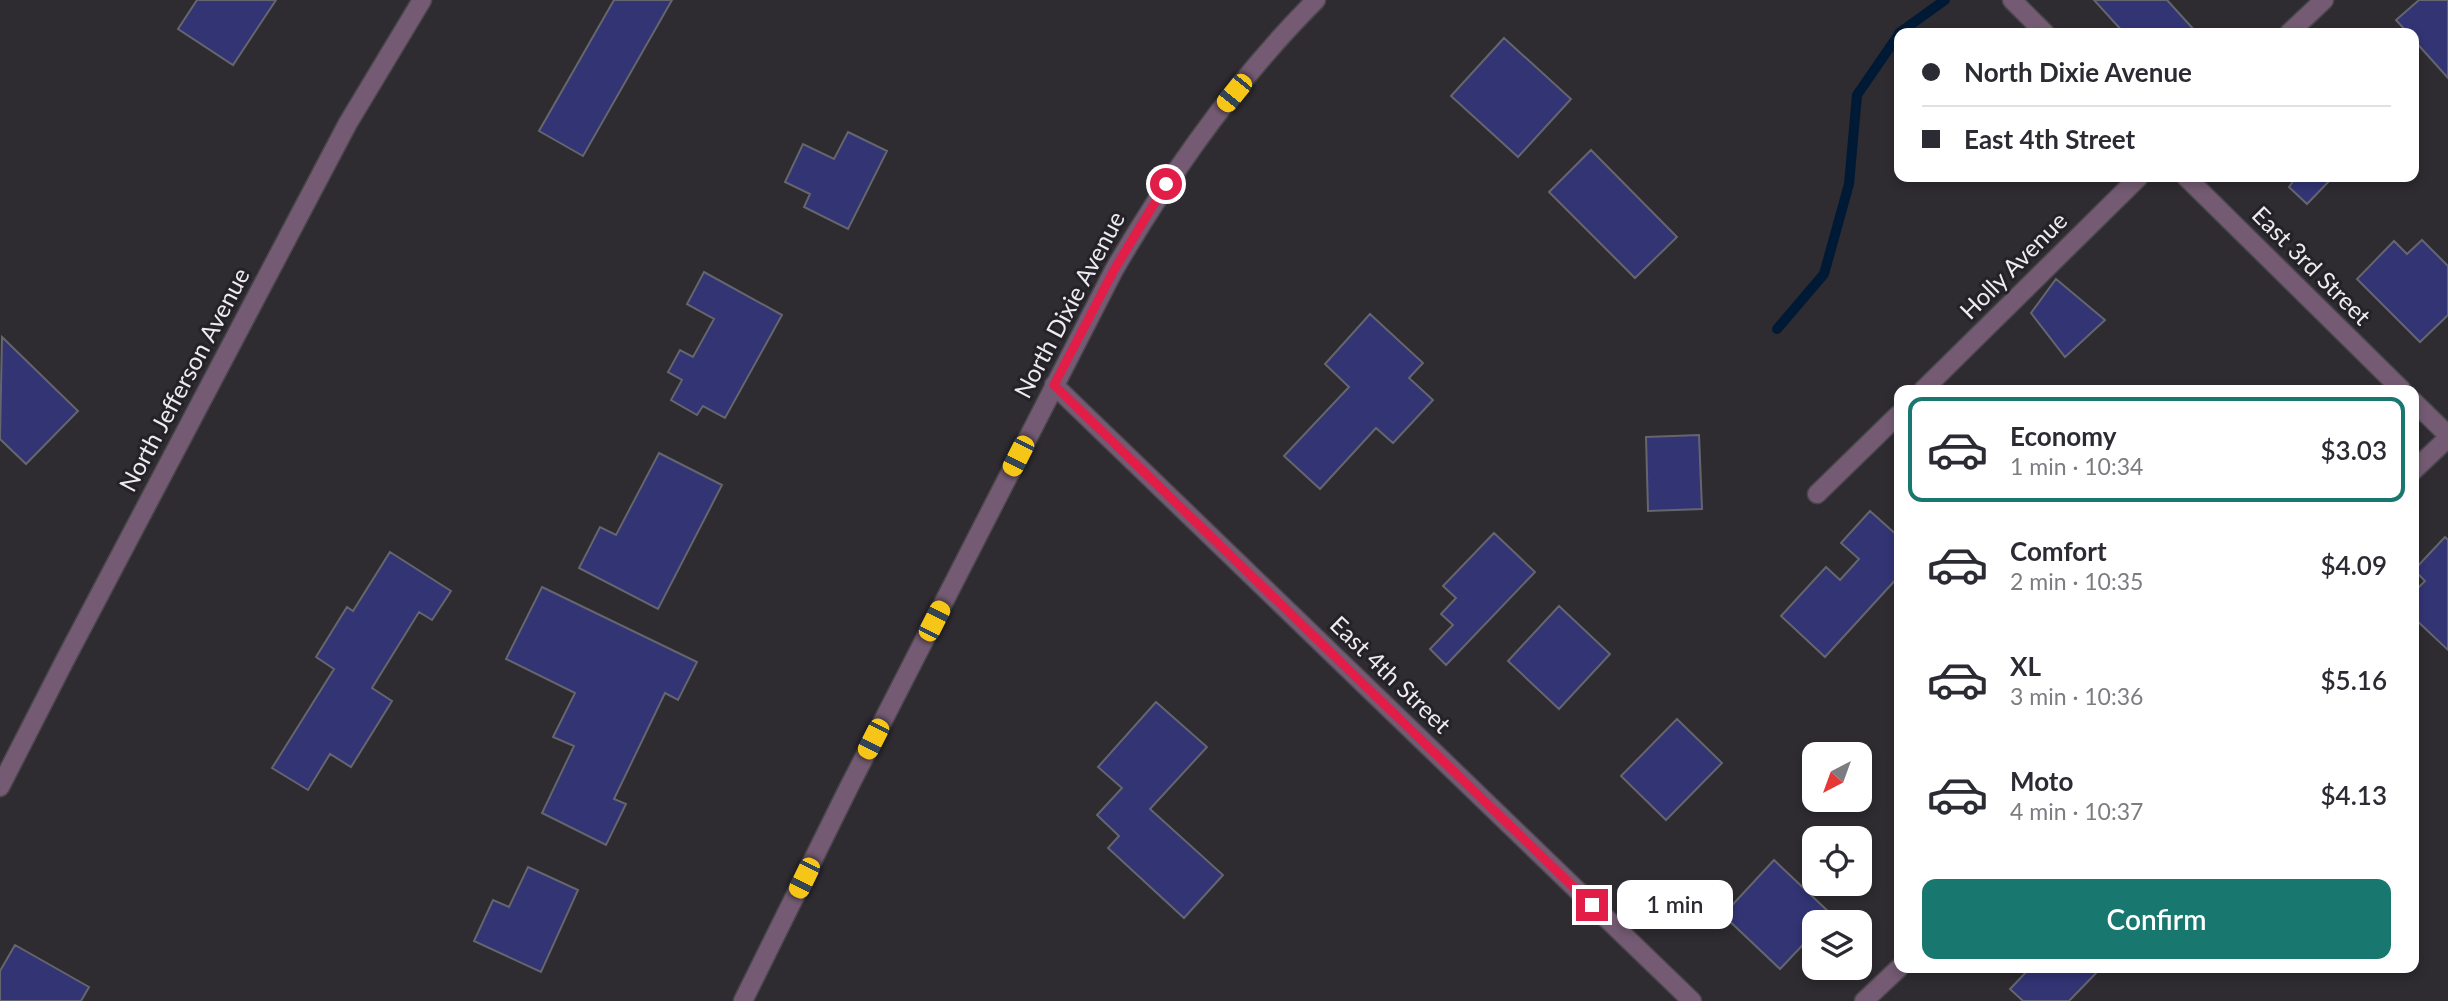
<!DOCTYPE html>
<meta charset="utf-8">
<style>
body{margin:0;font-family:Lato,sans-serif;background:#f2f2f3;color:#2b2b33;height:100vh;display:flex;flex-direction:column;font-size:26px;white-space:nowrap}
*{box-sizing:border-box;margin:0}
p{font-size:23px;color:#7c7c81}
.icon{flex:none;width:38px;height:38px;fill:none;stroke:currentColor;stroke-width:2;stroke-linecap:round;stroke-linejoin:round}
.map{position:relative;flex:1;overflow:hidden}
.sheet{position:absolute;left:1894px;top:385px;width:525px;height:588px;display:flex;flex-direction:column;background:#fff;border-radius:14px;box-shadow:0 4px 10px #0003}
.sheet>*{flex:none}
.banner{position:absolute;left:1894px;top:28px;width:525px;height:154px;border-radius:14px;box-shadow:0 4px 10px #0003;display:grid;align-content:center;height:154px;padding:0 28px;background:#fff}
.needle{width:46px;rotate:221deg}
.buttons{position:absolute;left:1802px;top:742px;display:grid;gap:14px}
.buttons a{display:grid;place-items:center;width:70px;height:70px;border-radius:14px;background:#fff;box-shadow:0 4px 10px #0003;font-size:35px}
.end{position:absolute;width:32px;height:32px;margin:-16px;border:9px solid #e11d48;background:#fff;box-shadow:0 0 0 4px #fff}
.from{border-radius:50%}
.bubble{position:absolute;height:49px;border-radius:14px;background:#fff;box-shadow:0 4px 10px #0003;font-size:23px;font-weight:600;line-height:49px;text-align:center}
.car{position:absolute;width:21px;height:42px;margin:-21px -10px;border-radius:9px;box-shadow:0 0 5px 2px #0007;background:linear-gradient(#f5c518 24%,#345 0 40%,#f5c518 0 76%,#345 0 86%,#f5c518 0)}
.banner b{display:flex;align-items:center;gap:24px;height:66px;font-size:26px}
.banner b+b{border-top:2px solid #e1e1e2}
.banner i{width:18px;height:18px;background:#2b2b33}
ul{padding:12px 0 0;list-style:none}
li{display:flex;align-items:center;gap:21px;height:105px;margin:0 14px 10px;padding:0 14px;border:4px solid transparent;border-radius:14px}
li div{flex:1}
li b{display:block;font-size:26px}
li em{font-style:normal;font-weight:600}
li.on{border-color:#18776e}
li>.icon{width:63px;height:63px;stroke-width:1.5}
.button{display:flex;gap:14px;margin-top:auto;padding:14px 28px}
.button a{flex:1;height:80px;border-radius:14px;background:#18776e;color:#fff;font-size:28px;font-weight:600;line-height:80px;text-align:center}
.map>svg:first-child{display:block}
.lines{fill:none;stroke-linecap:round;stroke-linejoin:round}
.stream{stroke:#001a36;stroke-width:10}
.building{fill:#323474;stroke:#65666d;stroke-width:2}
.minor-casing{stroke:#49464c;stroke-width:21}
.tertiary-casing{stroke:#49464c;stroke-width:21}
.minor{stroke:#745b73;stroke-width:18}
.tertiary{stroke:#745b73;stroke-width:18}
.route{stroke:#e11d48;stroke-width:9}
.labels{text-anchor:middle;stroke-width:6;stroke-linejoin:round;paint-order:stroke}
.street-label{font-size:24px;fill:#edebef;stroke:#242228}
</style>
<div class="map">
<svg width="2448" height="1001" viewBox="0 0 2448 1001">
<rect width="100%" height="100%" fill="#2e2b31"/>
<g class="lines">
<path class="stream" d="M1899,33L1945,0
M1777,329L1824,274L1849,184L1857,95L1899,34"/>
</g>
<path class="building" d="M197,0H276L233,65L178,29Z
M614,0H672L583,156L539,131Z
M2094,0H2167L2197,33H2124Z
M2419,0H2448V78L2413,39V33H2408L2396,20Z
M1504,38L1571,99L1518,157L1451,96Z
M848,132L887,151L848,229L804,207L810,194L785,182L803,144L834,159Z
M1591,150L1677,237L1635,278L1549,192Z
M2296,177H2333L2307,204L2289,187Z
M2422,240L2448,266V315L2420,342L2357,279L2394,241L2407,254Z
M704,272L782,315L725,418L703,406L697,415L671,400L682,380L668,372L680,350L693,357L714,319L687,304Z
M2056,279L2105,320L2065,357L2031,313Z
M1370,314L1423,363L1409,378L1433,400L1393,443L1376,428L1320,489L1284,456L1349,387L1325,364Z
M2,337L78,411L26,464L0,439Z
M1699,435L1702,509L1648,511L1646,437Z
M659,453L722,485L658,609L579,568L600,527L616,535Z
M1870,511L1899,537V576L1825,657L1781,616L1826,567L1840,580L1859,559L1841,543Z
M1494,533L1535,572L1446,665L1430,649L1453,625L1441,614L1456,598L1443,586Z
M2445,537L2448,540V650L2413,617L2418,610L2413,606V593L2425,581L2414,570Z
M390,552L451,591L432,620L419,612L372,688L392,701L351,767L330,754L308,790L272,768L334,669L316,657L347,607L353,611Z
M542,587L697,662L678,700L665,693L614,799L626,804L606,845L542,813L574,746L553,737L575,693L506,659Z
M1559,606L1610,654L1559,709L1508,661Z
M1156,702L1207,747L1150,809L1223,875L1184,918L1108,848L1119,836L1097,815L1122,788L1098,767Z
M1677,719L1722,763L1666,820L1621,776Z
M1774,860L1832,915L1824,922H1815V932L1780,969L1723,915Z
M528,867L578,890L541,972L474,941L493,900L509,907Z
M15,945L89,987L81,1001H0V971Z
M2030,968H2101L2069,1001H2023L2010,989Z"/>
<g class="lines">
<g class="minor-casing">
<path id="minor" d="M2012,0L2045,33
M2289,33L2324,0
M2186,177L2402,390
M1054,385L1692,1001
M1923,390L2139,177
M2413,401L2448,435
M2413,471L2448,438
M1817,494L1899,414
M0,787L64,662L348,123L422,0
M1864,1001L1899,968"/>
</g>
<g class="tertiary-casing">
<path id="tertiary" d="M743,1001L849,787L1114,270C1171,172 1236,80 1316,0"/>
</g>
<use href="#minor" class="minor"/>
<use href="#tertiary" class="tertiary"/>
</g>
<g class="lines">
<path class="route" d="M1166,184L1114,270L1054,385L1592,905"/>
</g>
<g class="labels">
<g class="street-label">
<text transform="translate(2014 266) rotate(-45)" y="8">Holly Avenue</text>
<text transform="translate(2311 266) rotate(45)" y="8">East 3rd Street</text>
<text transform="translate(1070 305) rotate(-62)" y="8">North Dixie Avenue</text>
<text transform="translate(185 380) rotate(-62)" y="8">North Jefferson Avenue</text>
<text transform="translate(1390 675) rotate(44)" y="8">East 4th Street</text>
</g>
</g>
</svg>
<div class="buttons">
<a><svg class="needle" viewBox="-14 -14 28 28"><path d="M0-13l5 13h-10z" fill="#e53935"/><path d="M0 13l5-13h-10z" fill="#7c7c81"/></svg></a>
<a><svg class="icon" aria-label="locate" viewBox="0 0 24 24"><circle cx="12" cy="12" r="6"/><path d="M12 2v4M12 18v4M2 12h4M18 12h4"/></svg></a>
<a><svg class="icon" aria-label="layers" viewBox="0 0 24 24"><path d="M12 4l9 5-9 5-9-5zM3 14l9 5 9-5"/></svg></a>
</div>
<i class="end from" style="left:1166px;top:184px"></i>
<i class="end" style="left:1592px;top:905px"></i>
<div class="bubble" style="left:1617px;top:880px;width:116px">1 min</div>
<i class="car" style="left:1234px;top:93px;rotate:219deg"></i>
<i class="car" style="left:1018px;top:456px;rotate:207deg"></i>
<i class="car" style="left:934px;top:621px;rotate:27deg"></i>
<i class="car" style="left:873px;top:739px;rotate:207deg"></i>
<i class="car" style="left:804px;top:878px;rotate:206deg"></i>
<div class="banner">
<b><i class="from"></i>North Dixie Avenue</b>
<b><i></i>East 4th Street</b>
</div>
<section class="sheet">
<ul>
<li class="on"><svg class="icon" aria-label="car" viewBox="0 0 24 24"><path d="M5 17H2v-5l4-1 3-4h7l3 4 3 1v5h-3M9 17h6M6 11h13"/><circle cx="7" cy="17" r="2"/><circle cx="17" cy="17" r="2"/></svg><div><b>Economy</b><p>1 min · 10:34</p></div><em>$3.03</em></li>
<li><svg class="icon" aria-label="car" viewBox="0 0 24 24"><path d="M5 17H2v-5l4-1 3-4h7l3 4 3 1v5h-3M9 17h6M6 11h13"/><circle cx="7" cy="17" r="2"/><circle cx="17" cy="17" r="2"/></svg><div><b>Comfort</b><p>2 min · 10:35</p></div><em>$4.09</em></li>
<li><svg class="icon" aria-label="car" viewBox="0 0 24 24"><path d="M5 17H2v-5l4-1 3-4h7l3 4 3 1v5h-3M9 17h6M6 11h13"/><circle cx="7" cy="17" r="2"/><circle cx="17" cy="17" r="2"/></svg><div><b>XL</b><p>3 min · 10:36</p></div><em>$5.16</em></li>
<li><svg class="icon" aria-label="car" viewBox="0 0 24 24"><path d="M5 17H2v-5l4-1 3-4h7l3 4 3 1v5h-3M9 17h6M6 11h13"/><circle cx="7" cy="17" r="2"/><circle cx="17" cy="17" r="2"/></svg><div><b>Moto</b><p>4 min · 10:37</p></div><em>$4.13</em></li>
</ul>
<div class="button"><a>Confirm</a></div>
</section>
</div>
